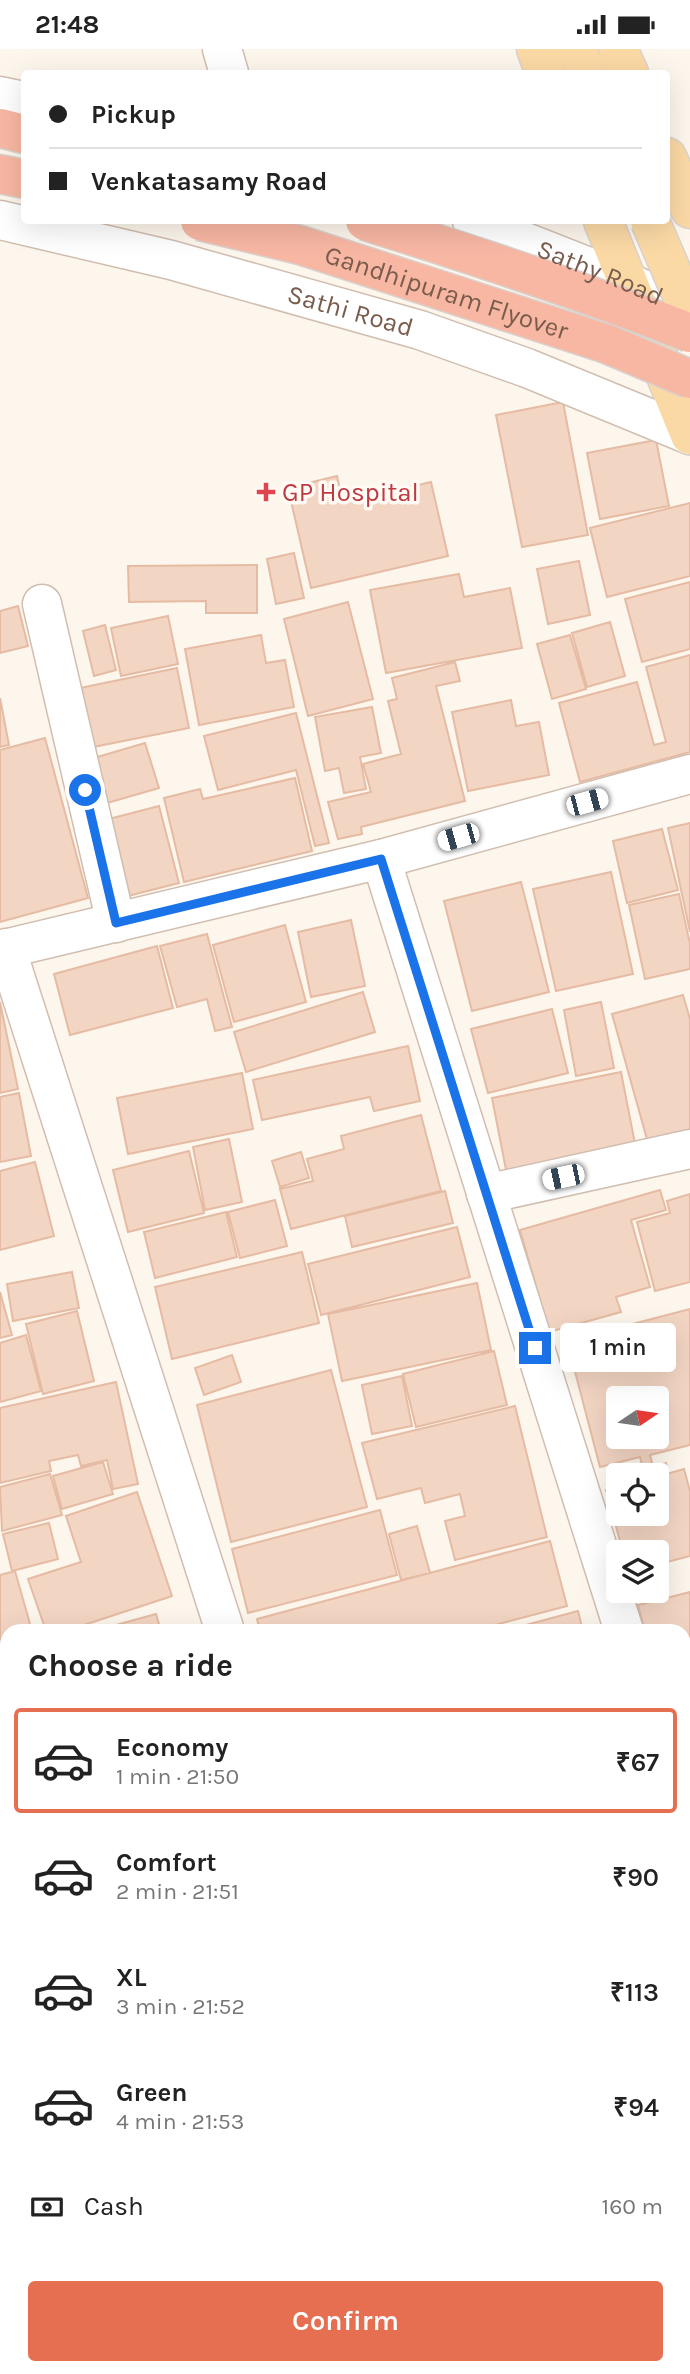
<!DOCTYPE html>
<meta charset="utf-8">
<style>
body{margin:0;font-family:Karla,sans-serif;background:#f6f6f6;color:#222;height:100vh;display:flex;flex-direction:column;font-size:26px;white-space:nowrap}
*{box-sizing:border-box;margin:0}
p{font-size:23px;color:#767676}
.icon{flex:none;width:38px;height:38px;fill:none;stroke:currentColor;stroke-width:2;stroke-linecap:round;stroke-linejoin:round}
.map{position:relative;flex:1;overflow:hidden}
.panel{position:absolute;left:0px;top:1575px;width:691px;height:751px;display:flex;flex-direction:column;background:#fff;border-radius:21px 21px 0 0;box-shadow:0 7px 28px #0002}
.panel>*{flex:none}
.top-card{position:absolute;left:21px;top:21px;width:649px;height:154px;border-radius:7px;box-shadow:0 7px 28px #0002;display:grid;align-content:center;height:154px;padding:0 28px;background:#fff}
.needle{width:46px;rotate:77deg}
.buttons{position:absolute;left:606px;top:1337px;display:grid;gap:14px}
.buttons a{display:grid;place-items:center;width:63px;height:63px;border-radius:7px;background:#fff;box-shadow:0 7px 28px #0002;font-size:35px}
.end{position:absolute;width:32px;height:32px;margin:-16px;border:9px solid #1a73e8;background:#fff;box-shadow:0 0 0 4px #fff}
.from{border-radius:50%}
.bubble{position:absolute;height:49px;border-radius:7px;background:#fff;box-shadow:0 7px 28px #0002;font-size:23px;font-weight:600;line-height:49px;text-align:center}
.car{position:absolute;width:21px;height:42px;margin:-21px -10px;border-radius:9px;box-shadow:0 0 5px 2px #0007;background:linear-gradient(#fff 24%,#345 0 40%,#fff 0 76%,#345 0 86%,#fff 0)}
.top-card b{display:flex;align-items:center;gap:24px;height:66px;font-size:26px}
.top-card b+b{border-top:2px solid #e0e0e0}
.top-card i{width:18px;height:18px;background:#222}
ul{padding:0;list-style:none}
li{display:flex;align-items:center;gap:21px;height:105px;margin:0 14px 10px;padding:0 14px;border:4px solid transparent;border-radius:7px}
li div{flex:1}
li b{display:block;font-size:26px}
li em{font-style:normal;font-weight:600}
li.active{border-color:#e76f51}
li>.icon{width:63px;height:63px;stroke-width:1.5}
h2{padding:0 28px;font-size:32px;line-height:84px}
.pay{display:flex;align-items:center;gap:18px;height:77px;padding:0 28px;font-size:26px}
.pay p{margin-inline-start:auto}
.action{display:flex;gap:14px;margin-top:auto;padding:14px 28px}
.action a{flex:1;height:80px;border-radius:7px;background:#e76f51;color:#fff;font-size:28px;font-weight:600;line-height:80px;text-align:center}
.status{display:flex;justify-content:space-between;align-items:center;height:49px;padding:0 35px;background:#fff;direction:ltr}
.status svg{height:19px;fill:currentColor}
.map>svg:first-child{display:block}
.building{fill:#f3d5c3;stroke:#e6bba3;stroke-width:2;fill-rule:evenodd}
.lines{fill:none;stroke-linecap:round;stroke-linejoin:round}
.minor-casing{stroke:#d1beb0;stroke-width:41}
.major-casing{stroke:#dad1cd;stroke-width:41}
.highway-casing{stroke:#dad1cd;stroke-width:41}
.minor{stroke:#fff;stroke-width:38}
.major{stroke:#fbd9a5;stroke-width:38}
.highway{stroke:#f7b7a3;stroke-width:38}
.major-bridge-casing{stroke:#dad1cd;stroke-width:41;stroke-linecap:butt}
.highway-bridge-casing{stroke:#dad1cd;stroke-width:41;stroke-linecap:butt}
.major-bridge{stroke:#fbd9a5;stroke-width:38}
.highway-bridge{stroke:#f7b7a3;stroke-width:38}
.route{stroke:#1a73e8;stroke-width:9}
.health-dot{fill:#e0444e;stroke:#fffaf3;stroke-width:2.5}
.labels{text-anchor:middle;stroke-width:7;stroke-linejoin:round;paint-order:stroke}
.street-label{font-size:26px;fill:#7a5c4d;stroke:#fffaf3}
.health-label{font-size:26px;fill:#be3a42;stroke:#fffaf3;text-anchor:start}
</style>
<div class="status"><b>21:48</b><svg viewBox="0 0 49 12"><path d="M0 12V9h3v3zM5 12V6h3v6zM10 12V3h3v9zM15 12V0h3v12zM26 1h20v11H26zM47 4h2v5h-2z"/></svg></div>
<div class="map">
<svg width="690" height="2325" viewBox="0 0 690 2325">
<rect width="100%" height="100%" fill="#fdf6ec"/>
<path class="building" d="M563,353L588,486L522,498L496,366Z
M656,391L669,457L600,470L587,404Z
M337,427L343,454L431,433L448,507L311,539L288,439Z
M690,454V527L607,548L590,479Z
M294,504L304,549L276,555L267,510Z
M579,512L590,566L548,575L537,520Z
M257,516V564H206V552L129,553L128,517Z
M459,525L464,548L510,539L522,599L386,624L370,541Z
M690,533V600L642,613L625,550Z
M348,553L373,650L308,667L284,570Z
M18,557L28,597L0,604V562Z
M168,567L178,615L121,627L111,579Z
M610,573L625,627L587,638L572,584Z
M105,576L116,621L94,627L83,582Z
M261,586L266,614L285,611L294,658L199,676L185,600Z
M570,586L586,640L552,650L537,595Z
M690,606V703L580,733L559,654L637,633L654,696L666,693L646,618Z
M455,613L460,632L436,637L465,752L361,778L362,785L338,790L328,753L371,743L363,715L401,705L388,652L397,650L392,629Z
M177,619L189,679L93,698L80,639Z
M0,649L9,696L0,698Z
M511,651L516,677L539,673L549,726L468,742L452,663Z
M372,658L381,704L360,708L366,740L344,744L339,719L325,722L315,668Z
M296,664L329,794L315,797L296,721L218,741L204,687Z
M45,689L88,849L0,873V701Z
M145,694L159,739L107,754L94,709Z
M295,729L312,802L184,833L164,749L200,740L203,750Z
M159,757L179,834L124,848L105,771Z
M690,774V883L668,779Z
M662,780L678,841L627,854L613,792Z
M611,823L633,925L556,942L533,840Z
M521,833L549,943L472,962L444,852Z
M679,845L690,895V920L645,930L629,856Z
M351,871L365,937L311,948L298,883Z
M285,876L306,953L234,973L213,896Z
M207,885L232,978L215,982L207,950L177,958L160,897Z
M157,897L173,959L70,986L54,925Z
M363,943L375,983L246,1023L234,983Z
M683,946L690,970V1089L650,1101L612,965Z
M0,953L18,1040L0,1044Z
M601,953L614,1019L576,1027L564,961Z
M552,960L568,1024L488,1044L471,980Z
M408,997L420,1052L374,1062L370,1048L262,1071L253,1031Z
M621,1023L637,1105L508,1131L492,1049Z
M242,1024L253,1080L128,1105L117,1049Z
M19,1044L31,1107L0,1113V1048Z
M421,1066L441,1142L291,1180L280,1140L313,1132L307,1110L344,1100L341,1087Z
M229,1090L242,1153L205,1161L193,1098Z
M189,1102L204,1164L128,1183L113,1121Z
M301,1103L309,1129L280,1138L272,1112Z
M35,1113L54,1187L0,1201V1122Z
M660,1141L666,1161L631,1171L650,1238L616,1248L621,1263L549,1283L520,1181Z
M445,1142L453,1174L352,1198L345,1167Z
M690,1145V1233L655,1242L637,1173L670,1164L667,1152Z
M275,1151L287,1197L240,1209L228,1163Z
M226,1163L237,1208L155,1229L144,1183Z
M457,1178L470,1228L321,1266L308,1215Z
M302,1203L319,1274L172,1310L155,1238Z
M72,1223L79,1259L13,1272L7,1235Z
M477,1234L491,1301L342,1332L328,1265Z
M0,1243L12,1286L0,1289Z
M690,1260V1396L650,1406L653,1418L666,1414L668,1423L655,1426H644L640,1408L600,1418L567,1292ZM618,1349H656V1388H618Z
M77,1262L94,1332L43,1345L26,1275Z
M26,1286L41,1342L0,1353V1294Z
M494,1302L507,1356L416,1378L403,1325Z
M232,1306L241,1333L204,1346L195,1319Z
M331,1321L367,1458L231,1493L197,1356Z
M402,1327L412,1377L372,1385L362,1336Z
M116,1333L138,1435L113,1440L107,1411L81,1417L78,1406L49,1412L51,1422L0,1434V1359Z
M515,1357L547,1488L455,1511L445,1472L465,1467L460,1445L425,1454L421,1439L377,1450L362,1394Z
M103,1413L113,1445L62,1460L53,1427Z
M684,1420L690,1442V1507L656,1516V1503H623L606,1441L618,1438V1465H656V1428Z
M50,1425L62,1466L2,1482L0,1438Z
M137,1443L172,1547L66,1582H46L28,1530L81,1513L66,1467Z
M380,1461L397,1526L248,1564L232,1500Z
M49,1474L58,1510L12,1522L3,1485Z
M417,1477L430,1524L401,1531L389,1485Z
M550,1492L567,1557L472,1582H260L257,1570Z
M15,1522L32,1582H7V1596L0,1598V1526Z
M690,1543V1654L684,1655V1582H645L638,1556Z
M578,1562L583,1582H503Z
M156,1565L161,1582H94Z
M7,1634V1746L0,1747V1636Z
M690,1676V1705L684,1681V1677Z
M7,1760V1829L0,1831V1762Z
M684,1904L690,1924V1970L684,1972Z
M690,2038V2184L688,2185L690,2193V2252L684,2254V2040Z
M7,2263V2319H26L28,2325H0V2265Z
M690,2264V2317L661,2325H651L649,2319H684V2266Z
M34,2319H80L82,2325H36Z
M91,2319H156L158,2325H93Z
M170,2319H202L204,2325H171Z
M251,2319H322L324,2325H253Z
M328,2319H346L348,2325H330Z
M352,2319H409L410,2325H353Z
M500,2319H646L648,2325H482Z"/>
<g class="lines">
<g class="minor-casing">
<g id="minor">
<path d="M222,0L229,24"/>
<path d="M0,47L24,52"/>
<path id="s1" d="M0,171L171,211L420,281L527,319L690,386"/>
<path id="s2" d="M472,172L627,233L690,261"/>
<path d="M42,555L116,874"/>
<path d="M381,810L624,1582"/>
<path d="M6,899L225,1582"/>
<path d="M0,901L381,810L690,725"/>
<path d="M486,1145L690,1100"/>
<path d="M684,1775L690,1794"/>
<path d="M684,2005L690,2004"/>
<path d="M0,2009L7,2031"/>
<path d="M0,2229L7,2227"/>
<path d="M440,2325L459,2319"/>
</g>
</g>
<g class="major-casing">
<path id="major" d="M536,0L545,24
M576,0L587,24
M618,0L629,24
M667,108L690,160
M603,172L690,386"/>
</g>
<g class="highway-casing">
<path id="highway" d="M0,79L24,85
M0,125L24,130"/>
</g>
<use href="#minor" class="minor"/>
<use href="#major" class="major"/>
<use href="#highway" class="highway"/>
<g class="major-bridge-casing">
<path id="major-bridge" d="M650,172L690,265"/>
</g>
<g class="highway-bridge-casing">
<g id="highway-bridge">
<path id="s3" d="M200,172L300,196L607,295L690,330"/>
<path d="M365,172C474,206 583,242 690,284"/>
</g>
</g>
<use href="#major-bridge" class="major-bridge"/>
<use href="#highway-bridge" class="highway-bridge"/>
</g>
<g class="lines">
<path class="route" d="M85,741L116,874L381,810L535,1299"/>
</g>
<path class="health-dot" d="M262.5 432.5h7v7h7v7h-7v7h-7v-7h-7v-7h7z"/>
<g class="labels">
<g class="street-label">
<text dy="9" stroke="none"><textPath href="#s2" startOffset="138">Sathy Road</textPath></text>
<text dy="9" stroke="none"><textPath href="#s3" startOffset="257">Gandhipuram Flyover</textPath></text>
<text dy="9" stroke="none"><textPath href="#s1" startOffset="362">Sathi Road</textPath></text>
</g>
<g class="health-label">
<text x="282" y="452">GP Hospital</text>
</g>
</g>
</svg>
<div class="buttons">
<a><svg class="needle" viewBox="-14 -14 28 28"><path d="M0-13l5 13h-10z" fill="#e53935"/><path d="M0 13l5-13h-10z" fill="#767676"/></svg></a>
<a><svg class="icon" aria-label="locate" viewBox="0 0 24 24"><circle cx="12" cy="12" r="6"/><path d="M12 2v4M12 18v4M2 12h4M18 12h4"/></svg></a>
<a><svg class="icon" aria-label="layers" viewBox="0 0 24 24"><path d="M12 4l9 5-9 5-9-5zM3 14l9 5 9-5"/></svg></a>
</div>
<i class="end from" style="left:85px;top:741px"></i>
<i class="end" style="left:535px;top:1299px"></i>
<div class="bubble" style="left:560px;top:1274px;width:116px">1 min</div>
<i class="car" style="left:587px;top:753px;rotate:75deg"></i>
<i class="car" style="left:458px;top:788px;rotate:254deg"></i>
<i class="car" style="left:563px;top:1128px;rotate:258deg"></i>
<div class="top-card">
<b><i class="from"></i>Pickup</b>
<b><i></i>Venkatasamy Road</b>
</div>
<section class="panel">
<h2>Choose a ride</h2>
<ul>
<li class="active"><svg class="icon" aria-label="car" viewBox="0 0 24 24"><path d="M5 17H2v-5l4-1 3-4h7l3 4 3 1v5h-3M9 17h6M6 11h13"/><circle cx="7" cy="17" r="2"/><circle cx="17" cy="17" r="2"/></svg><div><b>Economy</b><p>1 min · 21:50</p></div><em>₹67</em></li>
<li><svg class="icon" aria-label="car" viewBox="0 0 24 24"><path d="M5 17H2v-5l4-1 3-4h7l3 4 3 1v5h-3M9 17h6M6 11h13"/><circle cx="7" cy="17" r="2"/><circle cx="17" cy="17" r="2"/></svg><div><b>Comfort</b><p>2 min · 21:51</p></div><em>₹90</em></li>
<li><svg class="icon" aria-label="car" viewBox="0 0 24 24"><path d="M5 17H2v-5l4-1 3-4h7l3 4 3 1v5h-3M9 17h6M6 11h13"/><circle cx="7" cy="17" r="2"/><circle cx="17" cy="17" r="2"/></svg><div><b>XL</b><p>3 min · 21:52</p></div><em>₹113</em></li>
<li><svg class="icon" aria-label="car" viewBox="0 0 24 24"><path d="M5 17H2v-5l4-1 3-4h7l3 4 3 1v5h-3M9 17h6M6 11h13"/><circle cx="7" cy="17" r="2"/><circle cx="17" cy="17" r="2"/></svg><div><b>Green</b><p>4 min · 21:53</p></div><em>₹94</em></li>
</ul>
<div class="pay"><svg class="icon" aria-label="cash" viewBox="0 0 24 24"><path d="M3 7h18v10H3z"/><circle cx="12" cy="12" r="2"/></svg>Cash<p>160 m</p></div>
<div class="action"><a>Confirm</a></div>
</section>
</div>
